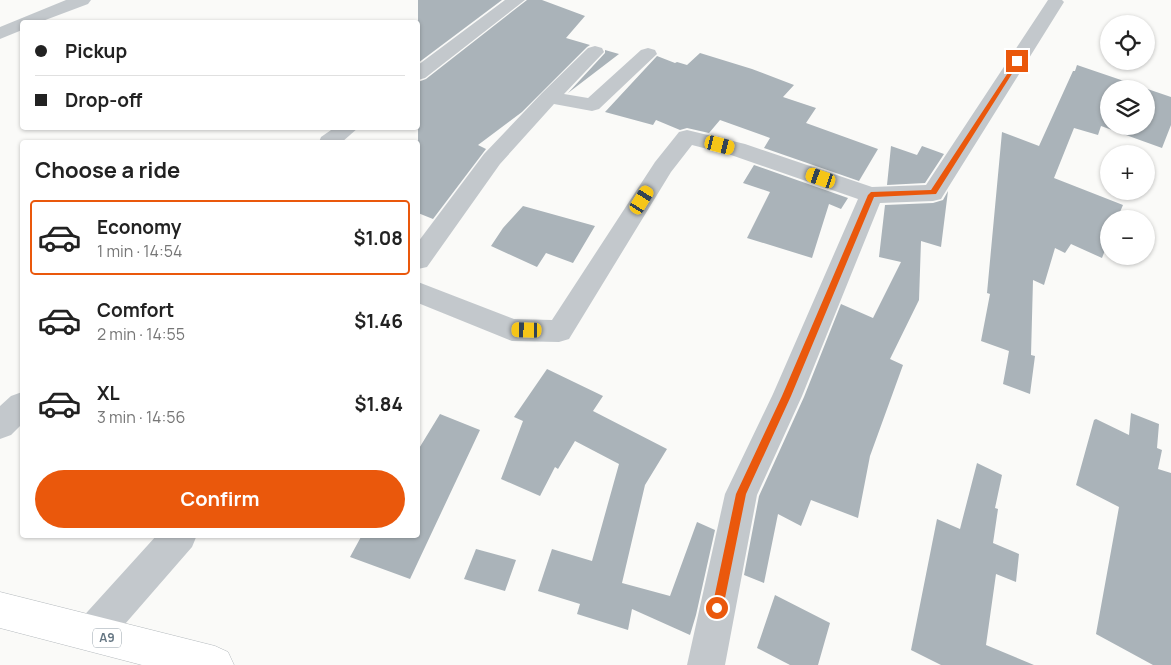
<!DOCTYPE html>
<meta charset="utf-8">
<style>
body{margin:0;font-family:Manrope,sans-serif;background:#f6f6f6;color:#222;height:100vh;display:flex;flex-direction:column;font-size:19px;white-space:nowrap}
*{box-sizing:border-box;margin:0}
p{font-size:16px;color:#767676}
.icon{flex:none;width:28px;height:28px;fill:none;stroke:currentColor;stroke-width:2;stroke-linecap:round;stroke-linejoin:round}
.map{position:relative;flex:1;overflow:hidden}
.side{position:absolute;left:20px;top:140px;width:400px;height:398px;display:flex;flex-direction:column;background:#fff;border-radius:5px;box-shadow:0 1px 4px #0004}
.side>*{flex:none}
.top-card{position:absolute;left:20px;top:20px;width:400px;height:110px;border-radius:5px;box-shadow:0 1px 4px #0004;display:grid;align-content:center;height:110px;padding:0 15px;background:#fff}
.fabs{position:absolute;left:1100px;top:15px;display:grid;gap:10px}
.fabs a{display:grid;place-items:center;width:55px;height:55px;border-radius:50%;background:#fff;box-shadow:0 1px 4px #0004;font-size:25px}
.end{position:absolute;width:22px;height:22px;margin:-11px;border:6px solid #ea580c;background:#fff;box-shadow:0 0 0 2px #fff}
.from{border-radius:50%}
.car{position:absolute;width:15px;height:30px;margin:-15px -8px;border-radius:6px;box-shadow:0 0 4px 1px #0007;background:linear-gradient(#f5c518 24%,#345 0 40%,#f5c518 0 76%,#345 0 86%,#f5c518 0)}
.top-card b{display:flex;align-items:center;gap:18px;height:48px;font-size:19px}
.top-card b+b{border-top:1px solid #e0e0e0}
.top-card i{width:12px;height:12px;background:#222}
ul{padding:0;list-style:none}
li{display:flex;align-items:center;gap:15px;height:75px;margin:0 10px 8px;padding:0 5px;border:2px solid transparent;border-radius:5px}
li div{flex:1}
li b{display:block;font-size:19px}
li em{font-style:normal;font-weight:700}
li.active{border-color:#ea580c}
li>.icon{width:45px;height:45px;stroke-width:1.5}
h2{padding:0 15px;font-size:22px;line-height:60px}
.primary-button{display:flex;gap:10px;margin-top:auto;padding:10px 15px}
.primary-button a{flex:1;height:58px;border-radius:30px;background:#ea580c;color:#fff;font-size:20px;font-weight:700;line-height:58px;text-align:center}
.map>svg:first-child{display:block}
.building{fill:#aab3b9;fill-rule:evenodd}
.lines{fill:none;stroke-linecap:round;stroke-linejoin:round}
.major-casing{stroke:#b5babe;stroke-width:1}
.minor{fill:#c3c8cc;fill-rule:evenodd}
.major{fill:#fff;fill-rule:evenodd}
.route{fill:#ea580c}
.labels{text-anchor:middle;stroke-width:5;stroke-linejoin:round;paint-order:stroke}
.shield{fill:#fff;stroke:#939fa8;stroke-width:1}
.shield-label{font-size:12px;font-weight:bold;fill:#657683}
</style>
<div class="map">
<svg width="1171" height="665" viewBox="0 0 1171 665">
<rect width="100%" height="100%" fill="#fafaf8"/>
<path class="building" d="M418,0H502L418,63Z
M527,0H542L585,16L566,38L590,45L587,47L522,112L478,145L486,149L433,219L418,213V82L426,79Z
M605,50L619,54L568,93L605,53Z
M700,53L752,69L794,85L783,97L816,108L806,123L878,149L859,181L764,148L770,138L720,120L709,133L687,128L680,130L656,120L653,125L605,112L657,56L675,63L677,62L687,65Z
M1077,65L1171,97V125L1162,148L1101,126L1098,135L1074,128L1054,178L1123,205L1117,219H1109V240L1102,258L1071,244L1065,253L1055,248L1044,285L1033,280L1031,355L1035,356L1030,394L1003,384L1009,351L981,341L990,294L987,293L1002,132L1039,146L1073,71H1075ZM1109,89H1146V126H1109Z
M891,146L917,155L922,146L944,154L925,183L887,185Z
M754,165L848,198L841,209L829,204L812,258L747,238L770,192L743,183Z
M948,191L941,247L921,241L919,300L890,359L903,365L870,456L858,518L811,500L801,526L778,514L764,583L744,575L759,496L804,397L841,304L873,318L901,262L879,257L885,205L933,203L943,200Z
M523,206L595,226L573,263L546,253L537,267L491,246L503,228Z
M547,369L603,396L593,411L667,449L645,485L622,583L670,596L697,522L715,530L696,615L690,635L632,609L628,630L577,614L580,604L538,591L552,549L592,561L619,464L575,441L558,469L555,467L540,496L501,479L523,421L514,417Z
M1131,413L1159,424L1157,448L1162,450L1158,469L1171,473V665H1153L1096,634L1119,507L1076,485L1094,420L1096,419L1129,435Z
M440,414L480,430L410,579L350,557L362,535H418V450Z
M977,463L1002,475L995,508L998,509L993,543L1019,554L1016,582L996,574L986,645L1034,665H941L911,650L937,519L960,529Z
M476,549L516,560L505,591L464,579Z
M775,595L830,623L818,665H790L757,648Z"/>
<g class="lines">
<g class="major-casing">
<path id="major" d="M0,592L215,646L228,652L234,665H142L0,628Z"/>
</g>
<path class="minor" d="M66,0H91L88,4L40,22H22V30L0,39V27Z
M505,0H525L425,78L418,80V65Z
M1048,0H1062L1064,2L941,199L933,201L880,203L802,396L757,495L725,665H687L725,494L773,394L858,199L731,155L692,145L671,172L569,339L559,342L512,341L418,303V282L514,319L552,320L655,162L679,132L687,130L745,144L872,187L926,185Z
M595,46L602,48L604,52L564,94L588,98L641,50L648,48L655,50L657,54L599,109L592,111L554,104L500,164L427,267L418,269V242L484,154L542,93L588,48Z
M334,128H358L342,142H319L321,137Z
M22,392V424L11,435L0,439V406L11,396Z
M157,535H197L192,547L105,647L92,652L79,647L74,634L79,621Z"/>
<use href="#major" class="major"/>
</g>
<path class="route" d="M1017,59L1020,61L936,194L874,197L791,396L746,494L723,608L721,612L717,613L714,612L712,608L736,494L782,396L868,195L871,192L931,190Z"/>
<g class="labels">
<rect class="shield" x="93" y="628.5" width="28" height="19" rx="4"/>
<g class="shield-label">
<text x="107" y="642">A9</text>
</g>
</g>
</svg>
<div class="fabs">
<a><svg class="icon" aria-label="locate" viewBox="0 0 24 24"><circle cx="12" cy="12" r="6"/><path d="M12 2v4M12 18v4M2 12h4M18 12h4"/></svg></a>
<a><svg class="icon" aria-label="layers" viewBox="0 0 24 24"><path d="M12 4l9 5-9 5-9-5zM3 14l9 5 9-5"/></svg></a>
<a>+</a>
<a>−</a>
</div>
<i class="end from" style="left:717px;top:608px"></i>
<i class="end" style="left:1017px;top:61px"></i>
<i class="car" style="left:720px;top:145px;rotate:104deg"></i>
<i class="car" style="left:821px;top:178px;rotate:289deg"></i>
<i class="car" style="left:642px;top:200px;rotate:32deg"></i>
<i class="car" style="left:527px;top:330px;rotate:271deg"></i>
<div class="top-card">
<b><i class="from"></i>Pickup</b>
<b><i></i>Drop-off</b>
</div>
<section class="side">
<h2>Choose a ride</h2>
<ul>
<li class="active"><svg class="icon" aria-label="car" viewBox="0 0 24 24"><path d="M5 17H2v-5l4-1 3-4h7l3 4 3 1v5h-3M9 17h6M6 11h13"/><circle cx="7" cy="17" r="2"/><circle cx="17" cy="17" r="2"/></svg><div><b>Economy</b><p>1 min · 14:54</p></div><em>$1.08</em></li>
<li><svg class="icon" aria-label="car" viewBox="0 0 24 24"><path d="M5 17H2v-5l4-1 3-4h7l3 4 3 1v5h-3M9 17h6M6 11h13"/><circle cx="7" cy="17" r="2"/><circle cx="17" cy="17" r="2"/></svg><div><b>Comfort</b><p>2 min · 14:55</p></div><em>$1.46</em></li>
<li><svg class="icon" aria-label="car" viewBox="0 0 24 24"><path d="M5 17H2v-5l4-1 3-4h7l3 4 3 1v5h-3M9 17h6M6 11h13"/><circle cx="7" cy="17" r="2"/><circle cx="17" cy="17" r="2"/></svg><div><b>XL</b><p>3 min · 14:56</p></div><em>$1.84</em></li>
</ul>
<div class="primary-button"><a>Confirm</a></div>
</section>
</div>
